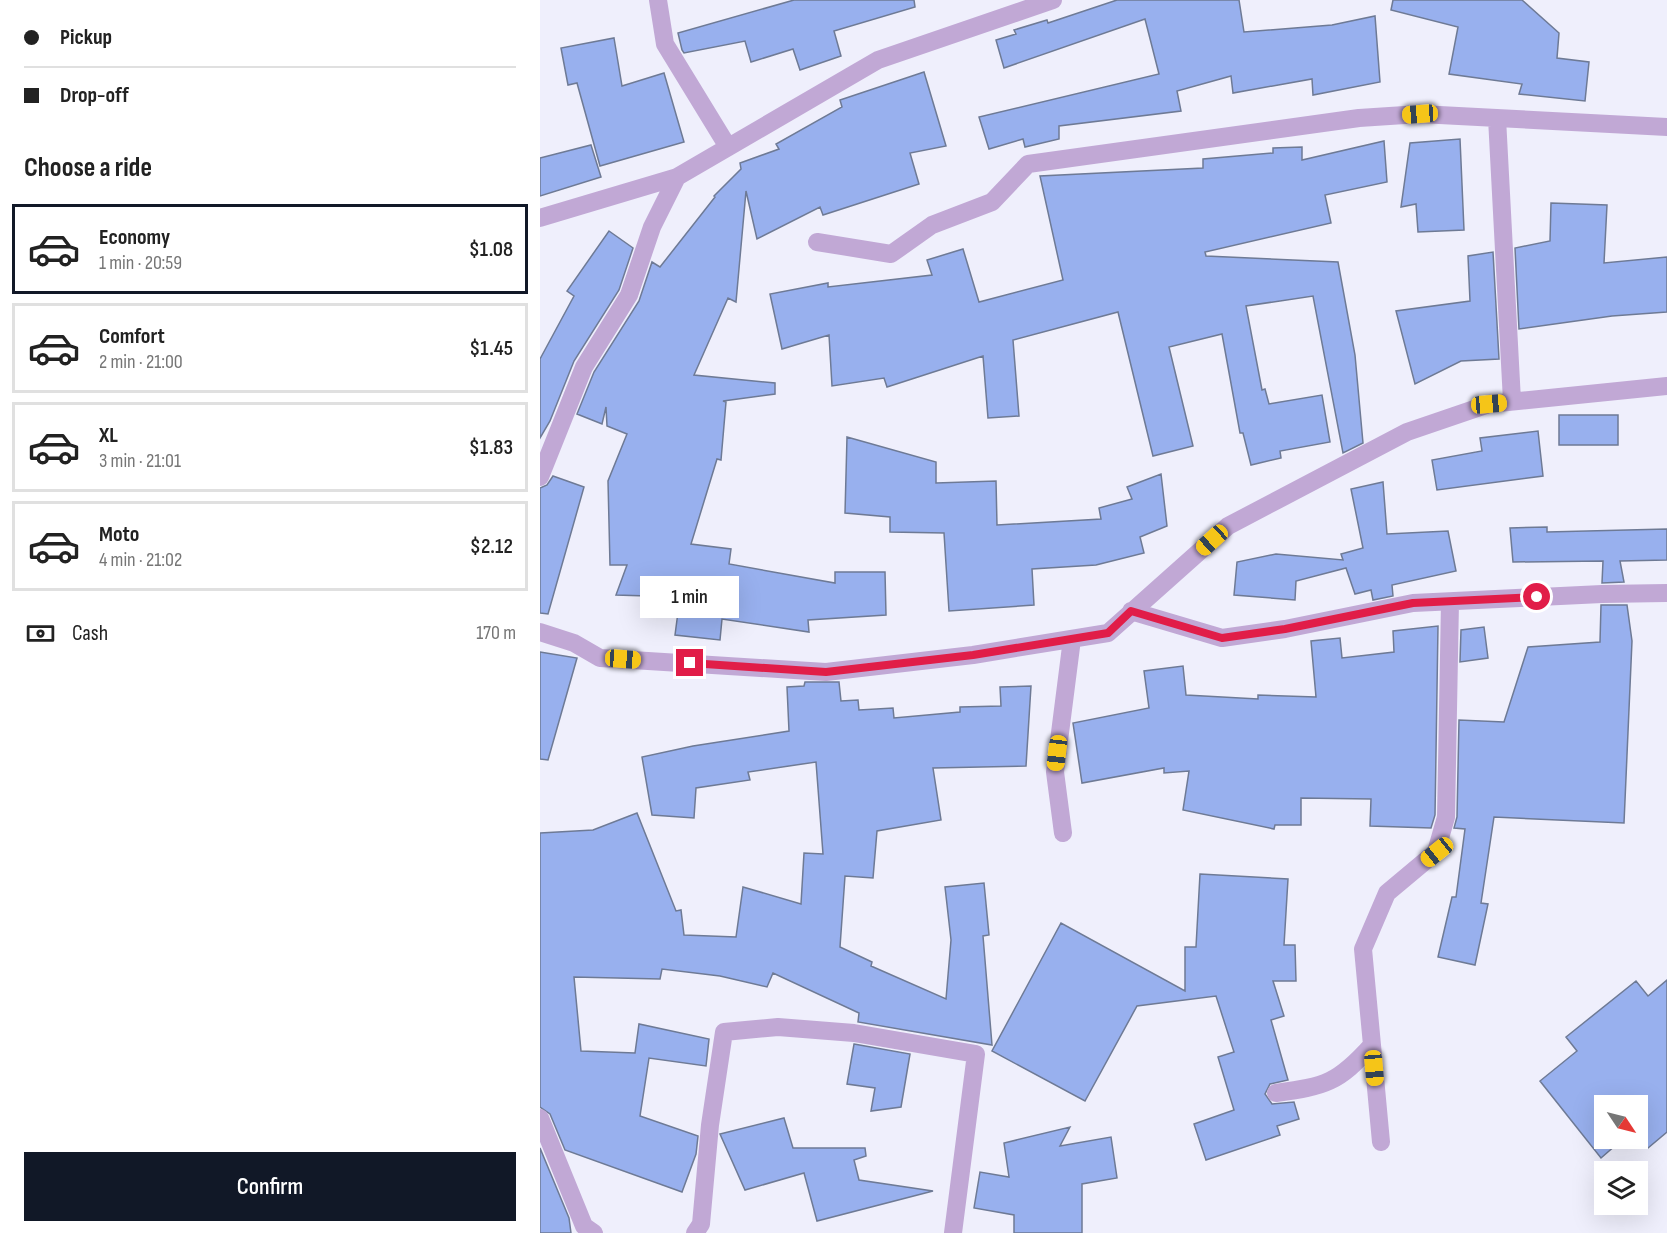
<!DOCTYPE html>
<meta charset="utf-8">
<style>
body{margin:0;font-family:"Sofia Sans Condensed",sans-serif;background:#f6f6f6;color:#222;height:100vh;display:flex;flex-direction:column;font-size:22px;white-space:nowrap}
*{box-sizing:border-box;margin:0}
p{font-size:20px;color:#767676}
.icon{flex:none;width:33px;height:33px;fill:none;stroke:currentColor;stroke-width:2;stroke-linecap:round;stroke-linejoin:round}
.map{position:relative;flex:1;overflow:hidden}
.sheet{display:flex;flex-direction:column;background:#fff;width:540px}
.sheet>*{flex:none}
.banner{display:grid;align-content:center;height:132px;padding:0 24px;background:#fff}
.needle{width:39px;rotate:125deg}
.buttons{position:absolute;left:1054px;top:1095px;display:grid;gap:12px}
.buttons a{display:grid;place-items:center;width:54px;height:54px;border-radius:0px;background:#fff;box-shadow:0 6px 24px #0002;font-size:30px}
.end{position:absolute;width:27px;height:27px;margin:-14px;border:8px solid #e11d48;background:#fff;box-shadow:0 0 0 3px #fff}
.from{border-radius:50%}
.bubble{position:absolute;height:42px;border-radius:0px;background:#fff;box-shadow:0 6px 24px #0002;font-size:20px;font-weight:600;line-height:42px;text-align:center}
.car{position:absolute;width:18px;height:36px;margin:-18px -9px;border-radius:8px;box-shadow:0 0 4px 2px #0007;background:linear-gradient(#f5c518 24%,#345 0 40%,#f5c518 0 76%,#345 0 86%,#f5c518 0)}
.banner b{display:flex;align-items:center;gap:21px;height:57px;font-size:22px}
.banner b+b{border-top:2px solid #e0e0e0}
.banner i{width:15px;height:15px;background:#222}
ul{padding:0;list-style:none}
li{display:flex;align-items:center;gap:18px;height:90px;margin:0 12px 9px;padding:0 12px;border:3px solid #e0e0e0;border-radius:0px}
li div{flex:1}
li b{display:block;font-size:22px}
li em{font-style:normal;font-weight:600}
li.current{border-color:#111827}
li>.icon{width:54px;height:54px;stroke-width:1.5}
h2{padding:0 24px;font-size:27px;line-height:72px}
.pay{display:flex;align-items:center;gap:15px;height:66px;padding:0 24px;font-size:22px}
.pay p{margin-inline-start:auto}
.button{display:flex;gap:12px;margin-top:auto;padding:12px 24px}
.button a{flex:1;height:69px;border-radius:0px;background:#111827;color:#fff;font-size:24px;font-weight:600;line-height:69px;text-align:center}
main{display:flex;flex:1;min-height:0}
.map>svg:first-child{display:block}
.building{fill:#98b0ee;stroke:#6e7a95;stroke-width:1.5}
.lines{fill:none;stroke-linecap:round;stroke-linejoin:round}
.minor{stroke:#c1a8d5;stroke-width:18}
.route{stroke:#e11d48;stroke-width:8}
</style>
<main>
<section class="sheet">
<div class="banner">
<b><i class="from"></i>Pickup</b>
<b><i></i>Drop-off</b>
</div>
<h2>Choose a ride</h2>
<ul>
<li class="current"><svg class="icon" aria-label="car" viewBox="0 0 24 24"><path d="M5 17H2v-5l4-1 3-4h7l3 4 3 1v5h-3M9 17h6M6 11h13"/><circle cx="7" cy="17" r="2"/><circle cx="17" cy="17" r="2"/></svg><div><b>Economy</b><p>1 min · 20:59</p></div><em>$1.08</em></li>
<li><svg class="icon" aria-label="car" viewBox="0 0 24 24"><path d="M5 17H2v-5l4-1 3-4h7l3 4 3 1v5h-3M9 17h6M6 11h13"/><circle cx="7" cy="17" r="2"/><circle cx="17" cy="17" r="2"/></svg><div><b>Comfort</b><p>2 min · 21:00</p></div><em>$1.45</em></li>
<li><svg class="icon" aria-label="car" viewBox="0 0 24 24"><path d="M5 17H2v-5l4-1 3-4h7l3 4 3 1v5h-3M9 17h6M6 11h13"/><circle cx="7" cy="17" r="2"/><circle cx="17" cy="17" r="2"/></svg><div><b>XL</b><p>3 min · 21:01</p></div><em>$1.83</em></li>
<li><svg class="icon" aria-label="car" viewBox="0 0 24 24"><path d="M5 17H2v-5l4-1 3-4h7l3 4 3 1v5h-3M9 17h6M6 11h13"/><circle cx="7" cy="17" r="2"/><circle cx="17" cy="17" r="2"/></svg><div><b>Moto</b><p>4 min · 21:02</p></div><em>$2.12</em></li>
</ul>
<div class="pay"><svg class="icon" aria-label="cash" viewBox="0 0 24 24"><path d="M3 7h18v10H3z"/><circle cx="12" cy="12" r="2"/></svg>Cash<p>170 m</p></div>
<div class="button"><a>Confirm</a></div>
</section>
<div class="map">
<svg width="1127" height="1233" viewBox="0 0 1127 1233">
<rect width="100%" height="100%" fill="#efeffc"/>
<path class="building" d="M254,0H374L375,7L294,31L301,56L260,70L253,49L211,62L205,41L144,53L142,50L138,33Z
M577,0H699L704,32L792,25L835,16L840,82L773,95L772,79L693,93L691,76L637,91L641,111L519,126V139L485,147L483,139L449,149L439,117L619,74L605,19L464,68L456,40L476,34L474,30L507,20L508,23Z
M853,0H982L1019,33L1017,58L1049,62L1045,101L979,94L982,84L909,74L918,27L851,10Z
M74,38L82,86L124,73L144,142L60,166L37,83L28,85L21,48Z
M384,72L406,146L370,153L379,184L283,215L280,207L217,239L206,191L196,302L188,298L154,375L235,383V394L183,401L186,402L181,460L177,459L151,544L191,549L189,564L295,583V572H345L346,615L268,620L269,632L182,619L180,640L135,635L140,597L76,595L87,565H70L68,481L87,434L67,426L66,407L62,424L37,414L54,372L99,301L112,262L120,267L175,197L174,196L201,169L200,163L239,149L236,144L302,107L300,100Z
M920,139L924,230L878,232L876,204L861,207L870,143Z
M844,141L847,182L785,195L791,223L665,252L666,256L798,262L815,355L823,443L803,453L773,296L706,306L722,390L725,389L729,404L782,395L790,442L740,451L741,458L711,465L703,433H700L682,334L629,347L653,446L613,456L578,312L473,340L479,416L448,418L443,356L347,387L344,378L292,386L289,335L242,349L230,294L288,283V287L392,275L387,260L423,249L439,302L523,280L500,176L663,168V159L733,153V148L762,147V160Z
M51,145L61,177L0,196V158Z
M1011,203L1067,205L1064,263L1127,257V312L1072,316L979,329L975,248L1010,241Z
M69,231L93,248L79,290L34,361L10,421L0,438V359L34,296L27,291Z
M953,252L959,359L921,361L875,384L856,311L930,301L928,256Z
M1019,415H1078V445H1019Z
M998,431L1003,476L897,490L892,460L942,451L940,438Z
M307,437L396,462V483L456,481L457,525L561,519L559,508L592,499L587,487L621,474L627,526L600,537L604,553L556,565L492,569L494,605L409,611L404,533L350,532V517L305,513Z
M13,476L44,487L8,614L0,613V488L7,485Z
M843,482L847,534L908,531L916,571L852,585L853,596L833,600L831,590L815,594L806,568L756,581L755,600L694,595L697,562L736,554L803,560L801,554L823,548L811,489Z
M1007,527V532L1127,529V560L1080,561L1084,582L1062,583L1063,561L973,562L970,528Z
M1061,605H1087L1092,641L1084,823L954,817L941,903L948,904L935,965L898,957L912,897H916L925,829L914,828L917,817L919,720L964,722L988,647L1060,642Z
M898,626L895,815L891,828L830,826L831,799L761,798V825H735L734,829L643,810L649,771L624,773V768L542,783L533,723L609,708L604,671L643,666L646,695L718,699V695L776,697L771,641L800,638L802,658L854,652L853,631Z
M944,627L948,658L920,662L921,630Z
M0,652L37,658L8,760L0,759Z
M265,682H299L301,701L318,700L319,710L353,708L354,718L420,712V707L461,706L460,687L491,686L486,766L393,768L401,820L337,831L333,878L305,876L300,947L332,962L331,966L406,999L411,940L405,887L444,883L449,935L443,936L452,1045L318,1022L319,1013L233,973L227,987L180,976L122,969L120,979L34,977L41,1051L95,1053L99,1024L169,1039L166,1066L109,1058L100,1116L158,1136L156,1154L142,1192L25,1150L10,1114L0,1107V833L53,830L97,813L136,911L141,910L144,935L196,937L203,887L261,904L264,853L283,854L276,762L208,772L210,780L156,788L154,818L112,815L102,757L153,746L249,731L247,687L264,686Z
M660,874L748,879L744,945H755L756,981H733L744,1016L731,1020L748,1080L730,1084L725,1094L732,1104L754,1102L759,1119L737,1126L740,1135L666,1160L654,1124L694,1110L678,1057L694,1052L676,996L597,1006L545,1101L452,1051L521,923L645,991V947H656Z
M1127,980V1132L1108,1148L1098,1136V1106H1065V1138H1084L1061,1158L1000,1081L1037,1051L1026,1037L1096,981L1108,996Z
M314,1044L370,1054L361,1107L331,1111L335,1088L307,1084Z
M244,1118L253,1148H325L326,1156L314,1160L319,1180L393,1191L277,1221L264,1173L205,1190L180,1134Z
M530,1127L520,1146L571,1137L577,1178L542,1184V1233H474V1215L434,1208L440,1172L469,1177L464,1143Z
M0,1148L29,1218L31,1233H0Z"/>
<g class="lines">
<path class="minor" d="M118,0L125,44L188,147
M957,118L972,401
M0,218L137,177L338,60L513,0
M277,242L351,254L392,225L452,202L488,164L819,118L880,114L1127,127
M0,477L44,367L89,295L112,227L137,177
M591,611L682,638L745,629L873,603L1062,594L1127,593
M0,632L34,643L60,658L286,672L433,655L568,633L688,526L867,432L949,404L1127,386
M523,833L515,772L532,639
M832,1045L841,1142
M736,1093C786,1086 798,1083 832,1045L823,949L847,893L896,852L906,817L910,602
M0,1118L44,1226L54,1233
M155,1233L161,1224L170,1125L184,1032L238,1027L314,1033L436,1054L413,1233"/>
</g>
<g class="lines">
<path class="route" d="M150,663L286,672L433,655L568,633L591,611L682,638L745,629L873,603L997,597"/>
</g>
</svg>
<div class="buttons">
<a><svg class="needle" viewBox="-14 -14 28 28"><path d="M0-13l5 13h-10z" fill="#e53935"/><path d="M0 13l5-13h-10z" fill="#767676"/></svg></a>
<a><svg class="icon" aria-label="layers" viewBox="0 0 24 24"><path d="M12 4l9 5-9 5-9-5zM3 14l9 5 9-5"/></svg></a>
</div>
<i class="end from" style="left:997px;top:597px"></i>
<i class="end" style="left:150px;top:663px"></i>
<div class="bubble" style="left:100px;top:576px;width:99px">1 min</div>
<i class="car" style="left:880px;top:114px;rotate:266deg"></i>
<i class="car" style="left:949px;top:404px;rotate:85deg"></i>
<i class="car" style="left:672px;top:540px;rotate:228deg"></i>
<i class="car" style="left:83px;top:659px;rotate:94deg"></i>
<i class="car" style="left:517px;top:753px;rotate:187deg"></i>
<i class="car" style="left:897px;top:852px;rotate:231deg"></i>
<i class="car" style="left:834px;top:1068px;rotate:175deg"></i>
</div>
</main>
